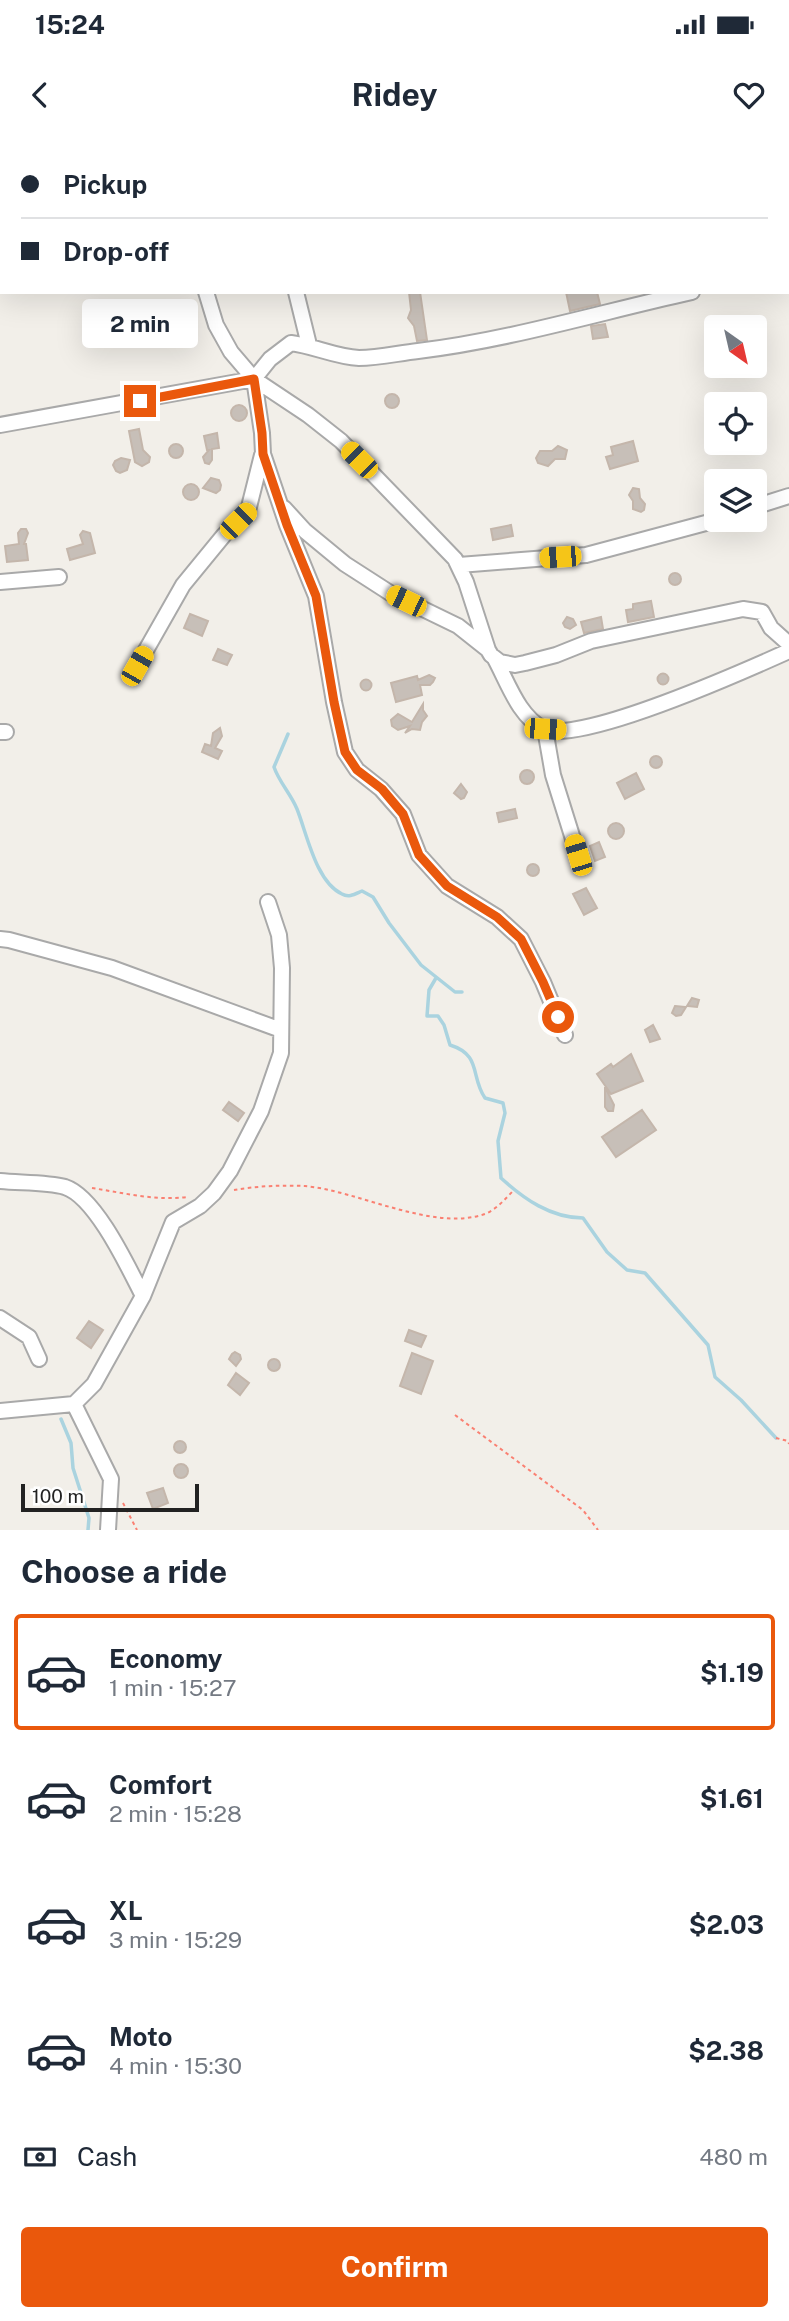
<!DOCTYPE html>
<meta charset="utf-8">
<style>
body{margin:0;font-family:"Public Sans",sans-serif;background:#f6f6f7;color:#1f2937;height:100vh;display:flex;flex-direction:column;font-size:26px;white-space:nowrap}
*{box-sizing:border-box;margin:0}
p{font-size:23px;color:#747a83}
.icon{flex:none;width:38px;height:38px;fill:none;stroke:currentColor;stroke-width:2;stroke-linecap:round;stroke-linejoin:round}
.map{position:relative;height:1390px;overflow:hidden}
.details{display:flex;flex-direction:column;background:#fff;flex:1}
.details>*{flex:none}
.banner{position:absolute;left:0px;top:0px;width:789px;height:154px;box-shadow:0 7px 28px #0002;display:grid;align-content:center;height:154px;padding:0 21px;background:#fff}
.needle{width:46px;rotate:146deg}
.buttons{position:absolute;left:704px;top:175px;display:grid;gap:14px}
.buttons a{display:grid;place-items:center;width:63px;height:63px;border-radius:7px;background:#fff;box-shadow:0 7px 28px #0002;font-size:35px}
.scale{position:absolute;left:21px;bottom:18px;width:178px;box-sizing:border-box;padding-left:7px;border:4px solid #222;border-top:0;font-size:19px;line-height:24px;white-space:nowrap;color:#222;-webkit-text-stroke:5px #fff;paint-order:stroke}
.end{position:absolute;width:32px;height:32px;margin:-16px;border:9px solid #ea580c;background:#fff;box-shadow:0 0 0 4px #fff}
.from{border-radius:50%}
.bubble{position:absolute;height:49px;border-radius:7px;background:#fff;box-shadow:0 7px 28px #0002;font-size:23px;font-weight:700;line-height:49px;text-align:center}
.car{position:absolute;width:21px;height:42px;margin:-21px -10px;border-radius:9px;box-shadow:0 0 5px 2px #0007;background:linear-gradient(#f5c518 24%,#345 0 40%,#f5c518 0 76%,#345 0 86%,#f5c518 0)}
.banner b{display:flex;align-items:center;gap:24px;height:66px;font-size:26px}
.banner b+b{border-top:2px solid #e0e1e3}
.banner i{width:18px;height:18px;background:#1f2937}
ul{padding:0;list-style:none}
li{display:flex;align-items:center;gap:21px;height:116px;margin:0 14px 10px;padding:0 7px;border:4px solid transparent;border-radius:7px}
li div{flex:1}
li b{display:block;font-size:26px}
li em{font-style:normal;font-weight:700}
li.current{border-color:#ea580c}
li>.icon{width:63px;height:63px;stroke-width:1.5}
h2{padding:0 21px;font-size:32px;line-height:84px}
.pay{display:flex;align-items:center;gap:18px;height:77px;padding:0 21px;font-size:26px}
.pay p{margin-inline-start:auto}
.button{display:flex;gap:14px;margin-top:auto;padding:14px 21px}
.button a{flex:1;height:80px;border-radius:7px;background:#ea580c;color:#fff;font-size:28px;font-weight:700;line-height:80px;text-align:center}
.status{display:flex;justify-content:space-between;align-items:center;height:49px;padding:0 35px;background:#fff;direction:ltr}
.status svg{height:19px;fill:currentColor}
header{display:flex;justify-content:space-between;align-items:center;height:91px;padding:0 21px;background:#fff;font-size:32px;font-weight:700}
.map>svg:first-child{display:block}
.lines{fill:none;stroke-linecap:round;stroke-linejoin:round}
.stream{stroke:#aad3df;stroke-width:3.5}
.building{fill:#c7bfb8;stroke:#c4b6ab;stroke-width:2}
.minor-casing{stroke:#a9a9a9;stroke-width:18}
.path{stroke:#fa8072;stroke-width:2;stroke-dasharray:3.5 3.5;stroke-linecap:butt}
.minor{stroke:#fff;stroke-width:14}
.route{stroke:#ea580c;stroke-width:9}
</style>
<div class="status"><b>15:24</b><svg viewBox="0 0 49 12"><path d="M0 12V9h3v3zM5 12V6h3v6zM10 12V3h3v9zM15 12V0h3v12zM26 1h20v11H26zM47 4h2v5h-2z"/></svg></div>
<header><svg class="icon" aria-label="back" viewBox="0 0 24 24"><path d="M15 5l-7 7 7 7"/></svg>Ridey<svg class="icon" aria-label="heart" viewBox="0 0 24 24"><path d="M12 20l-8-8c-3-5 5-10 8-4 3-6 11-1 8 4z"/></svg></header>
<div class="map">
<svg width="789" height="1390" viewBox="0 0 789 1390">
<rect width="100%" height="100%" fill="#f2efe9"/>
<g class="lines">
<path class="stream" d="M288,594L274,627C279,642 291,654 297,669C307,694 316,742 342,754C349,758 355,754 362,751L373,757L389,783L421,825L455,852H462
M436,838L429,850L427,876H438L444,885L450,905C482,915 470,936 485,958L503,963L505,973L498,1001L501,1038C524,1059 551,1078 583,1078L607,1112L627,1130L645,1133L708,1205L715,1237L741,1260L776,1298
M61,1279L71,1303L73,1328L89,1378L88,1390"/>
</g>
<path class="building" d="M409,152H420L427,200L417,201L414,186L408,178L411,170Z
M566,152H597L600,164L570,171Z
M163,168L167,181L132,191L129,179Z
M605,184L608,197L593,199L591,186Z
M385 261a7 7 0 1 1 14 0a7 7 0 1 1-14 0Z
M231 273a8 8 0 1 1 16 0a8 8 0 1 1-16 0Z
M139,289L143,310L150,317L149,322L142,326L135,322L129,291Z
M217,293L219,308L212,309V320L209,324L205,323L203,317L209,310H207L204,296Z
M633,301L638,321L610,329L606,317L613,315L611,307Z
M169 311a7 7 0 1 1 14 0a7 7 0 1 1-14 0Z
M558,306L567,310L565,319H555L548,326L538,323L536,318L540,311H552Z
M121,318L130,320L127,330L120,333L116,331L113,325L115,321Z
M211,338L219,340L221,345L220,350L216,353L203,348Z
M183 352a8 8 0 1 1 16 0a8 8 0 1 1-16 0Z
M633,348L639,349L640,358L645,364L644,370L641,372L633,369V361L629,355Z
M511,385L513,396L493,400L491,389Z
M21,389H26L28,393L24,404H26L28,420L7,422L5,406L19,404L18,393Z
M83,391L90,393L95,413L70,420L67,409L83,404L80,395Z
M669 439a6 6 0 1 1 12 0a6 6 0 1 1-12 0Z
M651,461L654,477L628,482L626,470L633,469V464Z
M190,474L208,481L202,496L184,488Z
M567,477L573,479L576,485L570,489L565,487L563,483Z
M601,477L603,489L584,493L581,482Z
M218,509L232,515L227,525L213,520Z
M657.5 539a5.5 5.5 0 1 1 11 0a5.5 5.5 0 1 1-11 0Z
M429,535L435,538L433,542L430,545H420L422,555L396,562L391,543L417,536L418,540Z
M360.5 545a5.5 5.5 0 1 1 11 0a5.5 5.5 0 1 1-11 0Z
M423,564V570L427,576L422,582L420,590L412,589L405,593L410,586L398,590L392,586L391,580L398,574L412,582Z
M220,588L222,596L215,608L222,611L218,619L202,612L205,604L211,606L213,593Z
M650 622a6 6 0 1 1 12 0a6 6 0 1 1-12 0Z
M520 637a7 7 0 1 1 14 0a7 7 0 1 1-14 0Z
M636,633L644,649L625,659L617,643Z
M461,644L467,652L464,658L461,659L454,653Z
M515,669L517,678L499,682L497,673Z
M608 691a8 8 0 1 1 16 0a8 8 0 1 1-16 0Z
M599,702L605,717L595,721L590,706Z
M527 730a6 6 0 1 1 12 0a6 6 0 1 1-12 0Z
M586,748L597,768L584,775L573,754Z
M692,858L699,860L697,867L687,866Z
M675,866L686,867L681,875L676,876L672,873Z
M653,885L660,899L650,902L645,890Z
M631,914L643,941L611,954L597,934L611,924L613,927Z
M605,947L614,965L613,971H608L605,967Z
M229,962L244,973L238,981L223,970Z
M642,970L656,990L616,1017L602,997Z
M89,1181L103,1190L91,1208L77,1198Z
M409,1190L426,1196L421,1207L405,1201Z
M235,1212L240,1215L241,1219L236,1226L229,1219L232,1214Z
M412,1213L433,1221L421,1254L400,1246Z
M268 1225a6 6 0 1 1 12 0a6 6 0 1 1-12 0Z
M236,1233L249,1243L240,1255L228,1245Z
M174 1307a6 6 0 1 1 12 0a6 6 0 1 1-12 0Z
M174 1331a7 7 0 1 1 14 0a7 7 0 1 1-14 0Z
M163,1348L168,1363L153,1369L147,1353Z"/>
<g class="lines">
<g class="minor-casing">
<path id="minor" d="M283,0V2
M788,133H789
M0,142L2,141
M206,152L216,185L231,212L254,239L308,275L341,301L455,419L466,442L488,510L491,515L500,522L515,525L525,523L556,515L591,501L743,469L762,472L771,488L789,504
M296,152L309,205
M254,239L262,293L263,314L287,385L316,456L334,562L345,612L357,630L381,649L403,674L419,715L447,746L497,777L521,799L543,842L565,895
M0,285L254,239L270,219L291,203C314,206 336,217 359,218C379,218 399,213 418,211C510,200 601,172 692,152
M754,367L789,356
M284,368L305,391L345,424L390,453L458,486L487,509
M459,425L586,415L717,380
M0,442L59,437
M495,519C508,543 519,577 544,589C579,605 749,529 789,511
M137,526L183,445L224,395L248,371L262,315
M545,589L553,635L578,715
M0,592H6
M0,799L9,800L112,828L281,890
M0,1041C19,1043 47,1042 65,1047C96,1057 129,1129 143,1156
M0,1178L29,1197L39,1219
M74,1264L111,1339L108,1390
M0,1271L74,1264L94,1244L143,1156L173,1082L200,1066L214,1053L230,1031L261,971L281,913L282,828L279,795L268,762"/>
</g>
<path class="path" d="M734,2L736,0
M92,1048C124,1053 156,1061 187,1057
M234,1050C256,1046 283,1045 305,1046C359,1051 433,1092 485,1074C497,1069 505,1059 514,1050
M455,1275L583,1370L598,1390
M776,1298L788,1301L789,1304
M123,1363L137,1390"/>
<use href="#minor" class="minor"/>
</g>
<g class="lines">
<path class="route" d="M140,261L254,239L262,293L263,314L287,385L316,456L334,562L345,612L357,630L382,649L403,674L419,715L447,746L497,777L521,799L543,842L558,877"/>
</g>
</svg>
<div class="buttons">
<a><svg class="needle" viewBox="-14 -14 28 28"><path d="M0-13l5 13h-10z" fill="#e53935"/><path d="M0 13l5-13h-10z" fill="#747a83"/></svg></a>
<a><svg class="icon" aria-label="locate" viewBox="0 0 24 24"><circle cx="12" cy="12" r="6"/><path d="M12 2v4M12 18v4M2 12h4M18 12h4"/></svg></a>
<a><svg class="icon" aria-label="layers" viewBox="0 0 24 24"><path d="M12 4l9 5-9 5-9-5zM3 14l9 5 9-5"/></svg></a>
</div>
<div class="scale">100 m</div>
<i class="end from" style="left:558px;top:877px"></i>
<i class="end" style="left:140px;top:261px"></i>
<div class="bubble" style="left:82px;top:159px;width:116px">2 min</div>
<i class="car" style="left:359px;top:320px;rotate:315deg"></i>
<i class="car" style="left:238px;top:381px;rotate:45deg"></i>
<i class="car" style="left:560px;top:417px;rotate:266deg"></i>
<i class="car" style="left:406px;top:461px;rotate:296deg"></i>
<i class="car" style="left:137px;top:526px;rotate:30deg"></i>
<i class="car" style="left:545px;top:589px;rotate:93deg"></i>
<i class="car" style="left:578px;top:715px;rotate:343deg"></i>
<div class="banner">
<b><i class="from"></i>Pickup</b>
<b><i></i>Drop-off</b>
</div>
</div>
<section class="details">
<h2>Choose a ride</h2>
<ul>
<li class="current"><svg class="icon" aria-label="car" viewBox="0 0 24 24"><path d="M5 17H2v-5l4-1 3-4h7l3 4 3 1v5h-3M9 17h6M6 11h13"/><circle cx="7" cy="17" r="2"/><circle cx="17" cy="17" r="2"/></svg><div><b>Economy</b><p>1 min · 15:27</p></div><em>$1.19</em></li>
<li><svg class="icon" aria-label="car" viewBox="0 0 24 24"><path d="M5 17H2v-5l4-1 3-4h7l3 4 3 1v5h-3M9 17h6M6 11h13"/><circle cx="7" cy="17" r="2"/><circle cx="17" cy="17" r="2"/></svg><div><b>Comfort</b><p>2 min · 15:28</p></div><em>$1.61</em></li>
<li><svg class="icon" aria-label="car" viewBox="0 0 24 24"><path d="M5 17H2v-5l4-1 3-4h7l3 4 3 1v5h-3M9 17h6M6 11h13"/><circle cx="7" cy="17" r="2"/><circle cx="17" cy="17" r="2"/></svg><div><b>XL</b><p>3 min · 15:29</p></div><em>$2.03</em></li>
<li><svg class="icon" aria-label="car" viewBox="0 0 24 24"><path d="M5 17H2v-5l4-1 3-4h7l3 4 3 1v5h-3M9 17h6M6 11h13"/><circle cx="7" cy="17" r="2"/><circle cx="17" cy="17" r="2"/></svg><div><b>Moto</b><p>4 min · 15:30</p></div><em>$2.38</em></li>
</ul>
<div class="pay"><svg class="icon" aria-label="cash" viewBox="0 0 24 24"><path d="M3 7h18v10H3z"/><circle cx="12" cy="12" r="2"/></svg>Cash<p>480 m</p></div>
<div class="button"><a>Confirm</a></div>
</section>
